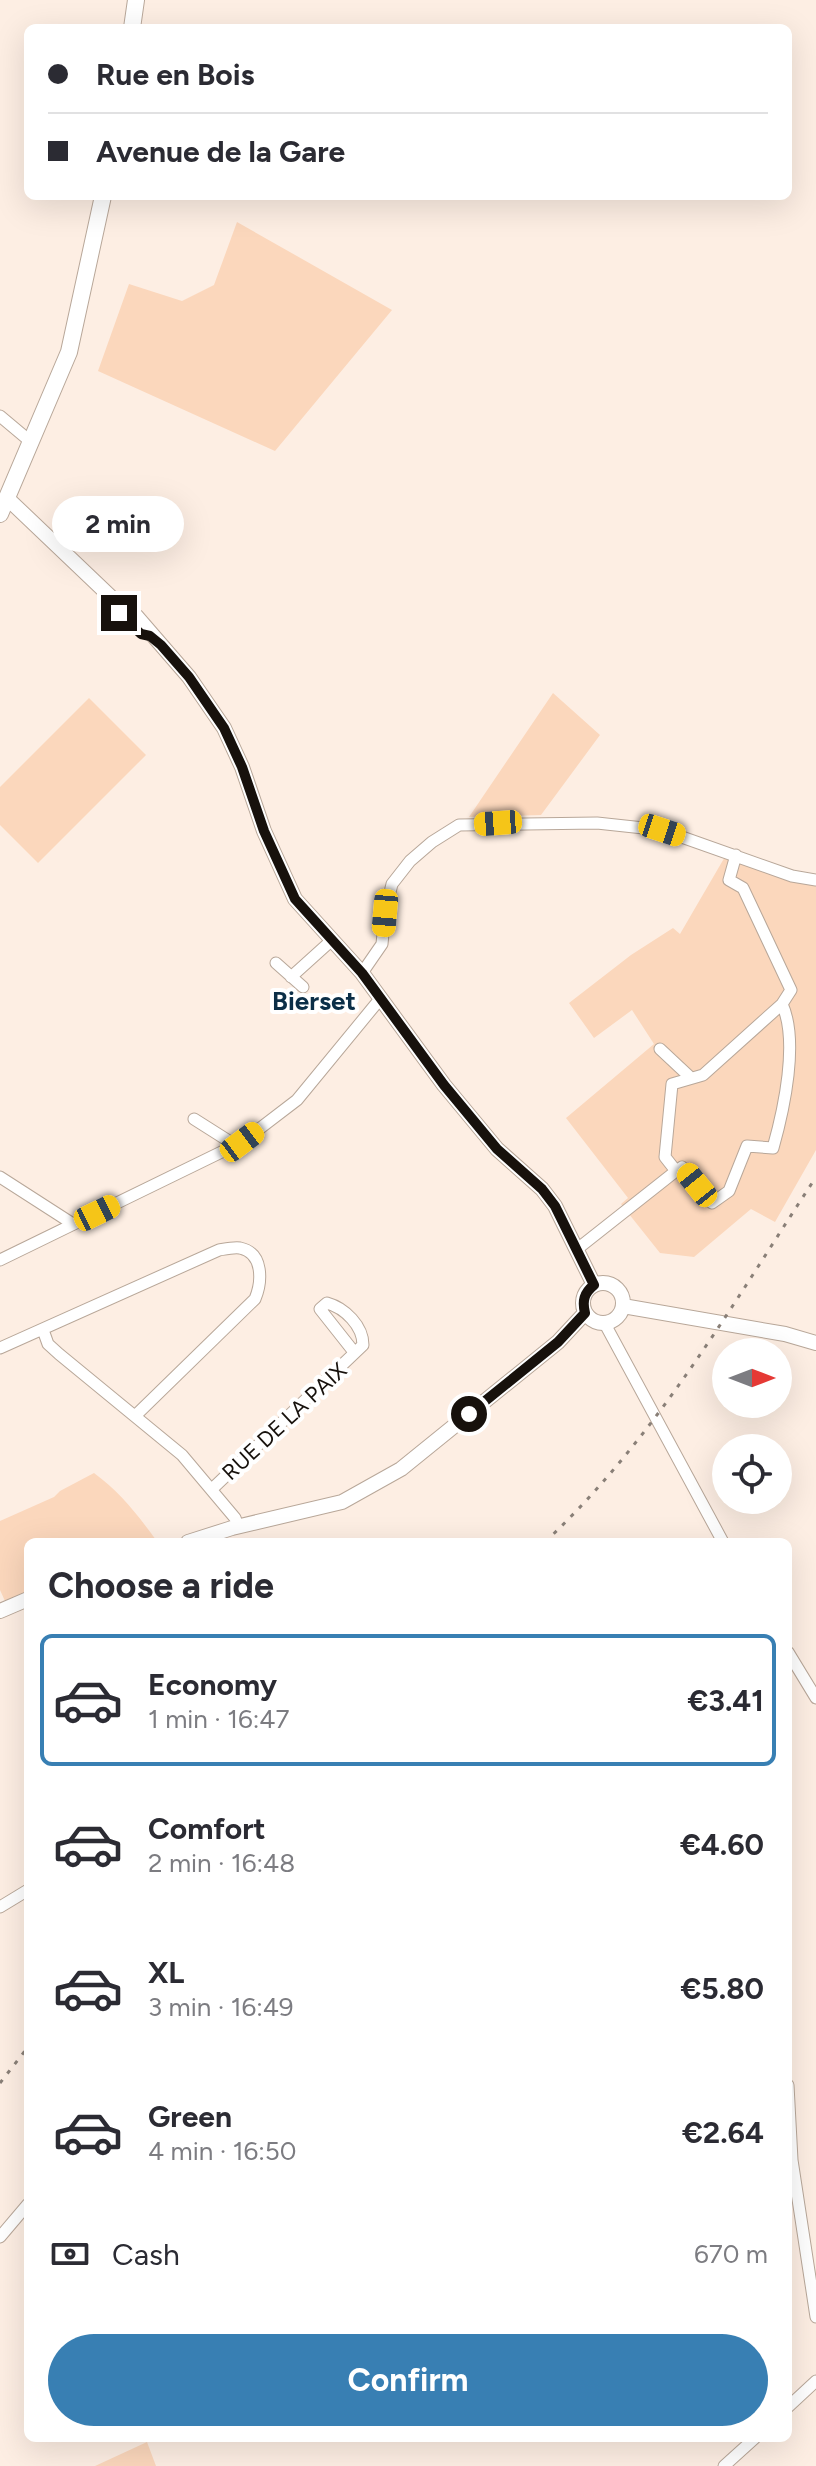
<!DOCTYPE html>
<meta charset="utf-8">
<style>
body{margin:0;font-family:Figtree,sans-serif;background:#f2f2f3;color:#2b2b33;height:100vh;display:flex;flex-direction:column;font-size:30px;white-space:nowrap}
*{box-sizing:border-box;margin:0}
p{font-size:26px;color:#7c7c81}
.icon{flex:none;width:44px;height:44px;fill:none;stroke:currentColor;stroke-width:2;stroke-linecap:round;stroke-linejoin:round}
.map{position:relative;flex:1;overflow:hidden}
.sheet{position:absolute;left:24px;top:1538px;width:768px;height:904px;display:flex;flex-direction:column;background:#fff;border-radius:12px;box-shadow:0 8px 32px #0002}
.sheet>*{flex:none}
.banner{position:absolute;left:24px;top:24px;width:768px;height:176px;border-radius:12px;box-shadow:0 8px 32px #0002;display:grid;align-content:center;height:176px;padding:0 24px;background:#fff}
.needle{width:52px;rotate:90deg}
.tools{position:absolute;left:712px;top:1338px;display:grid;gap:16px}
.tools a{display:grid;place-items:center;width:80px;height:80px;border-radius:50%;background:#fff;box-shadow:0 8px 32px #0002;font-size:40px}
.end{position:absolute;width:36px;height:36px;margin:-18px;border:10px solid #17110c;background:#fff;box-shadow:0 0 0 4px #fff}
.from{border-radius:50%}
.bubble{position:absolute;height:56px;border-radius:28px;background:#fff;box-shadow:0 8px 32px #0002;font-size:26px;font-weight:700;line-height:56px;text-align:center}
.car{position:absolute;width:24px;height:48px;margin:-24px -12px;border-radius:10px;box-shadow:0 0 6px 2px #0007;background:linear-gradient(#f5c518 24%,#345 0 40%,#f5c518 0 76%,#345 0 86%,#f5c518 0)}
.banner b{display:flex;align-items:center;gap:28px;height:76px;font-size:30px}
.banner b+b{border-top:2px solid #e1e1e2}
.banner i{width:20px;height:20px;background:#2b2b33}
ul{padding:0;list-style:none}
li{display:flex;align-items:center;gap:24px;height:132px;margin:0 16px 12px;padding:0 8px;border:4px solid transparent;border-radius:12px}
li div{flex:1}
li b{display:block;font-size:30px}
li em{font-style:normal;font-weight:700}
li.selected{border-color:#387fb3}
li>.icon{width:72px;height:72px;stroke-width:1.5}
h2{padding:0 24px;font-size:36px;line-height:96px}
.pay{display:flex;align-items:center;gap:20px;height:88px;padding:0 24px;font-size:30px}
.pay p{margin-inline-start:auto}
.action{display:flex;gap:16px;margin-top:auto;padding:16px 24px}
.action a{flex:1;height:92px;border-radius:48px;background:#387fb3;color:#fff;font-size:32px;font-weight:700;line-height:92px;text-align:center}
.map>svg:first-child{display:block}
.green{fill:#fbd7bc}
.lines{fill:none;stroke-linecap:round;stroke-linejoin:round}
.minor-casing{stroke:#b8a799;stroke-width:13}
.tertiary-casing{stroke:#b8a799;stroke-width:16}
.secondary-casing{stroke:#b8a799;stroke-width:18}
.minor{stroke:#fff;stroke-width:11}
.tertiary{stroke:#fff;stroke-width:14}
.secondary{stroke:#fff;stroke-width:16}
.rail{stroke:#897f77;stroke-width:3;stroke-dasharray:4 8;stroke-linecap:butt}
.route{stroke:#17110c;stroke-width:10}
.labels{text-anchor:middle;stroke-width:8;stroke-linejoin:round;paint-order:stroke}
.street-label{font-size:22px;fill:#17110c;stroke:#fff}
.quarter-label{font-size:26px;font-weight:bold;fill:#0b2e47;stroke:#fff}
</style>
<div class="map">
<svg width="816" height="2466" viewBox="0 0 816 2466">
<rect width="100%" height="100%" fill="#fdeee3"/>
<path class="green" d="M237,222L392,310L275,451L98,371L129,284L182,301L214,285Z
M553,693L600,735L541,815L469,817Z
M89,698L146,755L38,863L0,825V787Z
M726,855L783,878L816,886V1150L775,1222L751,1209L694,1257L660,1253L621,1204L628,1198L566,1118L654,1044L632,1010L594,1038L569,1003L631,955L673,928L680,934Z
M94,1473C120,1492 137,1514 156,1540L28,1542V1591L5,1601L0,1590V1521L54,1497L60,1491Z
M147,2442L156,2466H95Z"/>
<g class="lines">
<g class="minor-casing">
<path id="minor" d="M0,416L31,442
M736,855L729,880L743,888L791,990L782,1004C799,1041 784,1109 773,1148L747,1146L729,1191L712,1203L682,1167L676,1171L665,1157L672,1084L703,1075L782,1004
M276,963L303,987
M362,973L382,944L385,913L392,884L410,861L432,842L459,825L597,823L662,830L792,876L816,880
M291,977L332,940
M660,1049L691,1078
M194,1119L235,1145
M0,1177L73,1224
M576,1250L676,1171
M0,1260L242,1142L297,1100L380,999
M605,1324L723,1542
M43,1330L48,1344L59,1354L182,1455L235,1518L238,1526
M0,1348L219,1250C225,1249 234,1247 240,1248C264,1253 262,1282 255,1299L135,1416
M212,1489L363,1345C363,1326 345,1308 327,1303L320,1309L354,1352
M788,1652L816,1698
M0,1907L28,1890
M788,2085L792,2160L816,2317
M0,2237L28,2204
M788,2407L816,2381
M724,2466L755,2438"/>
</g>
<g class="tertiary-casing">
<path id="tertiary" d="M7,498L114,600L137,617L189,677L224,728L242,767L264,831L295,899L362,973L444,1085L497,1149L542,1189L555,1206L594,1285
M583 1303a20 20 0 1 1 40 0a20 20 0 1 1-40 0Z
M623,1306L785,1334L816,1343
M188,1542L232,1528L342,1502L401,1469L558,1342L585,1313
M0,1611L28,1599"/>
</g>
<g class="secondary-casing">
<path id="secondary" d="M132,28L136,0
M0,514L69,352L103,196"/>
</g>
<use href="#minor" class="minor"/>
<use href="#tertiary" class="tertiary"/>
<use href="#secondary" class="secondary"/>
<path class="rail" d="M545,1542C656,1438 733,1303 816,1177
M0,2083L28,2047"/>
</g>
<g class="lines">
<path class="route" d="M119,613L141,634L150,636L161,645L189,677L224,728L242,767L264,831L295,899L362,973L444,1085L497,1149L542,1189L555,1206L594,1285C584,1293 582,1301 585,1313L558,1342L469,1414"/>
</g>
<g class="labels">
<g class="street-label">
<text transform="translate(284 1421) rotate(-43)" y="8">RUE DE LA PAIX</text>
</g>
<g class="quarter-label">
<text x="314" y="1010">Bierset</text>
</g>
</g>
</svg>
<div class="tools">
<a><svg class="needle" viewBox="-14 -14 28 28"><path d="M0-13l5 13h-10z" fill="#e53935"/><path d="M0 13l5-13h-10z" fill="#7c7c81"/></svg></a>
<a><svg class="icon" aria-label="locate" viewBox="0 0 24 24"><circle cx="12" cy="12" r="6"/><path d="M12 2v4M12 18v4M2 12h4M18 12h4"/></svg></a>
</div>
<i class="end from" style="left:469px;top:1414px"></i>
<i class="end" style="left:119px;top:613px"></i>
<div class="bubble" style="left:52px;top:496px;width:132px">2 min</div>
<i class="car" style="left:498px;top:823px;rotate:266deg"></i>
<i class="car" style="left:662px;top:830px;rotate:108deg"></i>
<i class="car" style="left:385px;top:913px;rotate:185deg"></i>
<i class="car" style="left:242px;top:1142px;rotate:53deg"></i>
<i class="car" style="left:697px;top:1185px;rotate:321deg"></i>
<i class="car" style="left:97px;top:1213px;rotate:64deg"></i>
<div class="banner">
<b><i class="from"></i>Rue en Bois</b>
<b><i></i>Avenue de la Gare</b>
</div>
<section class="sheet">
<h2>Choose a ride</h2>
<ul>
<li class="selected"><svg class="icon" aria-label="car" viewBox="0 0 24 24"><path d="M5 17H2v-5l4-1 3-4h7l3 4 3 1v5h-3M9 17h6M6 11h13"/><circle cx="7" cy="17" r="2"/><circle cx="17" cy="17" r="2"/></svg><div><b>Economy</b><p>1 min · 16:47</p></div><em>€3.41</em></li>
<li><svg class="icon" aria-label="car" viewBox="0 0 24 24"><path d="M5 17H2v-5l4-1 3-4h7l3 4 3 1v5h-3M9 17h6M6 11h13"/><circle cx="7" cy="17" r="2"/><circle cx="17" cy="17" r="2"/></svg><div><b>Comfort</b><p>2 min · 16:48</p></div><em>€4.60</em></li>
<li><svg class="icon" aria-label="car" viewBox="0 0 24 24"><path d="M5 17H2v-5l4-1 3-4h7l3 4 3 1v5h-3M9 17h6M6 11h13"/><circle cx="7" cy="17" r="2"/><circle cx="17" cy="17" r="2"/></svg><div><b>XL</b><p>3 min · 16:49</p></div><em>€5.80</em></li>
<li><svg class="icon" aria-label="car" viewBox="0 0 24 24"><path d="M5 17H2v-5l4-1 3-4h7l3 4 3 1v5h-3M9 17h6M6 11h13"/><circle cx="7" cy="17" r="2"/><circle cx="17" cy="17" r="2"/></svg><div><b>Green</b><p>4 min · 16:50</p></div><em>€2.64</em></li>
</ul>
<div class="pay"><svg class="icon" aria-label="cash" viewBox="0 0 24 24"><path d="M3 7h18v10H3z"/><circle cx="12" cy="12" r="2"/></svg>Cash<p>670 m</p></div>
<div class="action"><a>Confirm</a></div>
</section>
</div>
